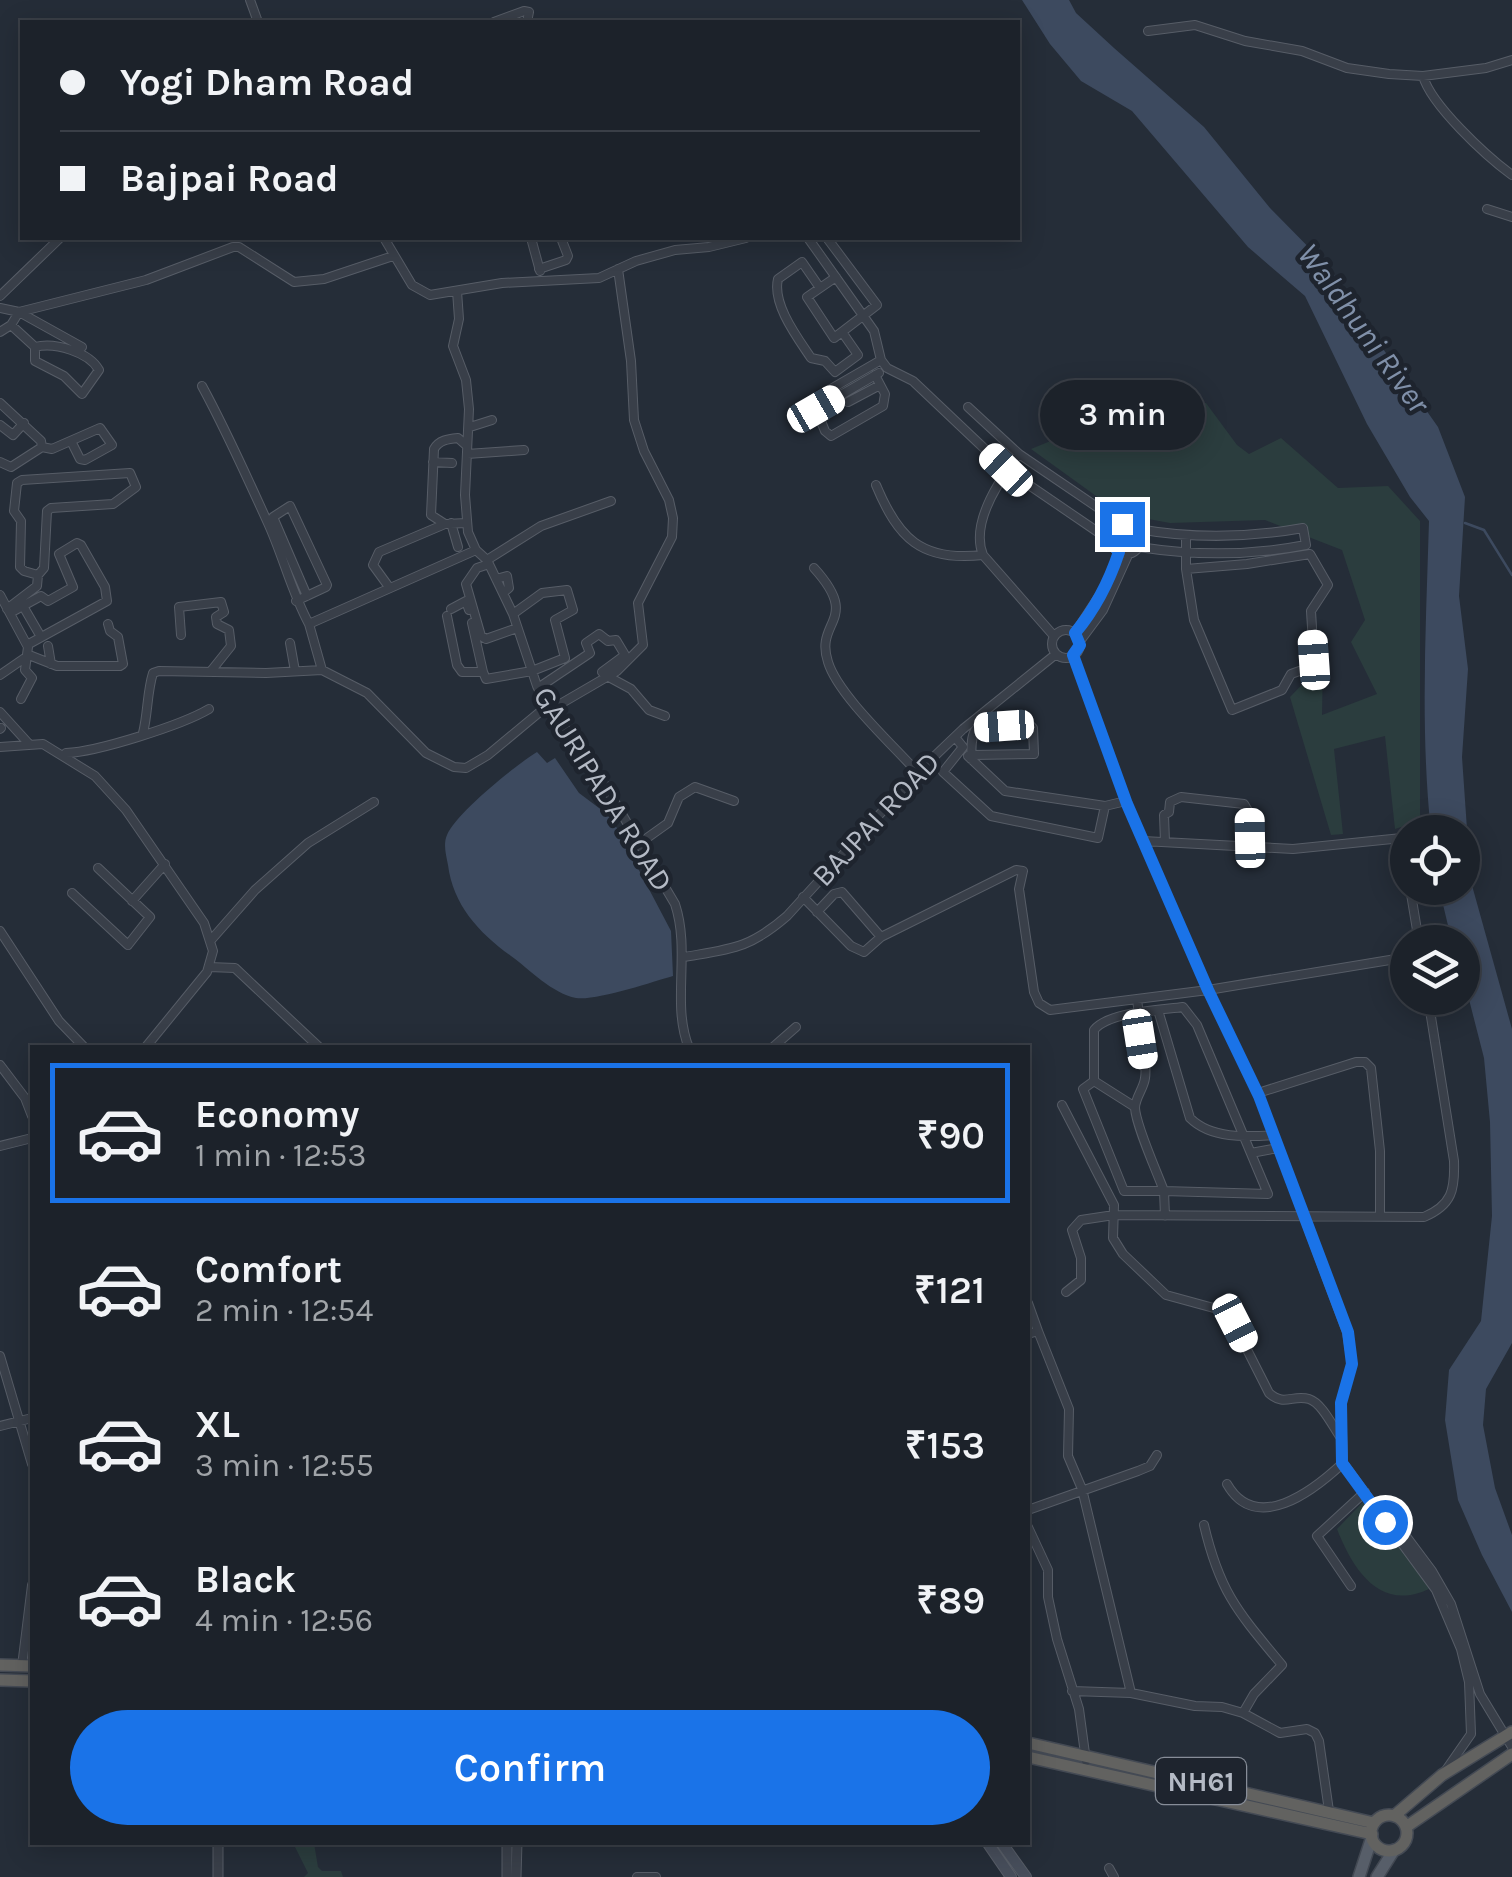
<!DOCTYPE html>
<meta charset="utf-8">
<style>
body{margin:0;font-family:Karla,sans-serif;background:#292f36;color:#f1f3f6;height:100vh;display:flex;flex-direction:column;font-size:38px;white-space:nowrap}
*{box-sizing:border-box;margin:0}
p{font-size:32px;color:#a0a4a8}
.icon{flex:none;width:55px;height:55px;fill:none;stroke:currentColor;stroke-width:2;stroke-linecap:round;stroke-linejoin:round}
.map{position:relative;flex:1;overflow:hidden}
.side{position:absolute;left:30px;top:1045px;width:1000px;height:800px;display:flex;flex-direction:column;background:#1c222a;border-radius:0px;box-shadow:0 5px 25px #0003,0 0 0 2px #3a3f47}
.side>*{flex:none}
.top-card{position:absolute;left:20px;top:20px;width:1000px;height:220px;border-radius:0px;box-shadow:0 5px 25px #0003,0 0 0 2px #3a3f47;display:grid;align-content:center;height:220px;padding:0 40px;background:#1c222a}
.fabs{position:absolute;left:1390px;top:815px;display:grid;gap:20px}
.fabs a{display:grid;place-items:center;width:90px;height:90px;border-radius:50%;background:#1c222a;box-shadow:0 5px 25px #0003,0 0 0 2px #3a3f47;font-size:50px}
.end{position:absolute;width:45px;height:45px;margin:-22px;border:12px solid #1a73e8;background:#fff;box-shadow:0 0 0 5px #fff}
.from{border-radius:50%}
.bubble{position:absolute;height:70px;border-radius:35px;background:#1c222a;box-shadow:0 5px 25px #0003,0 0 0 2px #3a3f47;font-size:32px;font-weight:600;line-height:70px;text-align:center}
.car{position:absolute;width:30px;height:60px;margin:-30px -15px;border-radius:12px;box-shadow:0 0 8px 2px #0007;background:linear-gradient(#fff 24%,#345 0 40%,#fff 0 76%,#345 0 86%,#fff 0)}
.top-card b{display:flex;align-items:center;gap:35px;height:95px;font-size:38px}
.top-card b+b{border-top:2px solid #3a3f47}
.top-card i{width:25px;height:25px;background:#f1f3f6}
ul{padding:18px 0 0;list-style:none}
li{display:flex;align-items:center;gap:30px;height:140px;margin:0 20px 15px;padding:0 20px;border:5px solid transparent;border-radius:0px}
li div{flex:1}
li b{display:block;font-size:38px}
li em{font-style:normal;font-weight:600}
li.current{border-color:#1a73e8}
li>.icon{width:90px;height:90px;stroke-width:1.5}
.action{display:flex;gap:20px;margin-top:auto;padding:20px 40px}
.action a{flex:1;height:115px;border-radius:60px;background:#1a73e8;color:#fff;font-size:40px;font-weight:600;line-height:115px;text-align:center}
.map>svg:first-child{display:block}
.green{fill:#2b3d3e}
.water{fill:#3d4a5f}
.lines{fill:none;stroke-linecap:round;stroke-linejoin:round}
.stream{stroke:#3d4a5f;stroke-width:2.5}
.minor-casing{stroke:#575d67;stroke-width:10}
.tertiary-casing{stroke:#575d67;stroke-width:11}
.secondary-casing{stroke:#575d67;stroke-width:12}
.primary-casing{stroke:#424852;stroke-width:14}
.trunk-casing{stroke:#444a54;stroke-width:14}
.minor{stroke:#393f49;stroke-width:8}
.tertiary{stroke:#393f49;stroke-width:9}
.secondary{stroke:#474e5b;stroke-width:10}
.primary{stroke:#575e69;stroke-width:11}
.trunk{stroke:#626260;stroke-width:11}
.route{stroke:#1a73e8;stroke-width:12}
.labels{text-anchor:middle;stroke-width:9;stroke-linejoin:round;paint-order:stroke}
.shield{fill:#1e242e;stroke:#878d98;stroke-width:2.5}
.shield-label{font-size:28px;font-weight:bold;fill:#b4bac5}
.street-label{font-size:30px;fill:#b4bac5;stroke:#1e242e}
.water-label{font-size:32px;font-style:italic;fill:#8090a9;stroke:#1e242e}
</style>
<div class="map">
<svg width="1512" height="1877" viewBox="0 0 1512 1877">
<rect width="100%" height="100%" fill="#252d38"/>
<path class="green" d="M1151,400L1206,403L1237,445L1249,454L1281,438L1338,488L1388,486L1420,521V821L1395,829L1385,736L1334,749L1343,834L1331,835L1290,697L1323,663L1322,715L1377,694L1351,642L1365,620L1342,550L1265,520L1170,523L1121,514L1031,449Z
M1363,1502L1405,1551L1429,1589C1380,1612 1353,1570 1337,1529Z
M293,1843H314L318,1867L322,1871H341L343,1877H304L308,1873Z"/>
<path class="water" d="M1022,0H1069L1076,13L1114,48L1204,127L1270,208L1332,271L1362,319L1438,427L1465,497L1459,596L1468,669L1462,757L1469,858L1473,889L1512,1029V1343L1486,1389L1483,1425L1495,1488L1512,1535V1612L1482,1555L1458,1500L1445,1420L1449,1370L1481,1321L1492,1216L1490,1122L1484,1058L1463,976L1462,942H1452L1439,888H1462V832H1431C1420,729 1426,625 1429,521L1410,497L1367,424L1305,296L1248,247L1132,111L1081,81L1050,44Z
M537,752L547,763L555,758L579,793L611,817L671,931L673,976C652,982 596,1001 576,998C553,994 529,969 511,956C479,933 453,905 448,865C446,855 443,844 447,835C456,813 516,765 537,752Z"/>
<g class="lines">
<path class="stream" d="M1465,523L1484,530L1512,575"/>
<g class="minor-casing">
<path id="minor" d="M250,0L258,22
M494,22L524,11L529,12L527,22
M1148,31L1195,25L1245,41L1302,51L1347,68L1389,74L1423,76L1486,68L1512,60
M1423,76C1431,105 1486,156 1512,175
M1487,209L1512,217
M384,238L412,285L430,295L502,283L599,278L636,261L675,250L709,247L746,238
M531,238L540,271
M808,238L874,331L881,360L887,368L913,381L1007,470L1111,541
M827,238L877,305L834,338L807,297L836,277
M539,269L566,260L568,256L561,238
M820,288L802,262L778,279C772,304 797,337 811,358L825,361L835,372L858,355L842,332
M457,291L459,319L453,346L466,380L469,409L465,495L468,532L476,550L487,560L513,614L537,686L547,706L587,755L675,904C691,952 671,1004 689,1048
M0,296L60,238
M0,308L19,312L146,280L233,247H239L294,282L324,279L393,256
M11,325L35,347V361L64,376L82,394L99,370C89,352 55,342 35,347
M0,332L11,325L19,312L82,347
M202,386C226,430 246,475 267,521C283,555 291,591 309,624
M810,401L881,360
M848,402L880,385
M0,403L41,441L42,447L11,467L0,462
M968,407L1019,454L1122,524
M816,409L825,431L831,436L883,406L885,394L875,375
M815,410L879,373
M819,416L837,407
M0,425L13,435L24,423
M470,427L492,420
M42,447L52,449L100,428L112,445L85,460L80,459L72,443
M467,454L524,450
M433,462L452,463
M876,485C898,538 921,562 983,555L1054,636
M451,523L458,547
M1111 539a15 15 0 1 1 30 0a15 15 0 1 1-30 0Z
M445,524L431,515L434,449C439,440 448,439 458,438L467,446
M1138,529C1194,539 1247,538 1303,528L1306,545C1249,556 1196,556 1139,547
M1186,536V569L1247,564L1310,554L1328,585L1311,611L1314,660L1307,662L1305,669L1291,674L1282,690L1232,710L1194,620L1186,569
M983,555C970,523 999,480 1019,454
M487,560L541,526L611,501
M489,564L477,568L466,584L481,636L486,639L517,628
M814,568C862,621 814,620 828,662C838,695 893,745 917,772
M496,579L507,576L509,588L503,593
M389,587L373,565L379,552L445,524L466,523
M0,595L28,647L25,670L32,678L21,699
M296,601L326,587L327,585L290,506L273,517L307,596
M23,606L41,637
M7,609L37,586L38,575L44,568L47,511L51,508L113,504L136,487L130,473L22,480L17,483L14,511L21,521L20,567L24,571L38,575
M451,609L466,601L469,610
M10,613L41,596L48,601L73,587L59,554L77,543L81,545L105,587L107,601L27,645
M447,616L457,665L462,672H483L486,679L532,671L565,658L555,620L573,610L567,590L542,593L513,614
M472,623L483,672
M1052 644a14 14 0 1 1 28 0a14 14 0 1 1-28 0Z
M1075,633L1105,587L1119,552
M181,635L179,607L221,602L224,612L216,617L217,624L229,630L231,646L211,671
M1080,641L1103,610L1129,553
M290,643L295,671
M48,646L51,664
M1073,655L1127,804L1208,990L1259,1096L1347,1332L1352,1364L1341,1403L1343,1463L1436,1590L1461,1649L1469,1682L1471,1734L1446,1770
M322,670L309,624L476,550
M0,675L29,655L57,666H120L123,664L118,637L110,631L108,624
M607,676L631,689L649,710L665,716
M538,688L590,653L586,643L599,634L608,641L616,640L625,655L602,672
M550,710L617,671L643,645L638,603L672,537L673,518L669,500L644,451L634,420L631,361L618,269
M0,712L29,744
M0,729L1,728
M143,733C148,713 147,692 153,673L159,671L266,673L322,670L367,693L426,753L454,767L466,768L488,755L547,706
M955,737L963,747L943,772L991,816L1098,838L1105,806L1126,801
M0,747L43,744L95,776L126,810L204,923L213,951L207,972L145,1048
M66,753C97,752 182,725 209,709
M968,756L1005,791L1105,806
M971,759C972,749 970,735 977,728L1030,725L1033,728L1034,754L972,755
M1143,841L1293,849L1402,838L1408,873
M1165,842L1164,815L1169,812L1170,802L1181,797L1244,804L1250,814V846
M640,843L668,823L679,797L695,787L734,801
M1410,888L1419,942
M72,893L128,945L150,917L98,868
M803,897L851,946L864,952L881,937L1016,870L1023,871L1019,889L1034,992L1039,1003L1050,1010L1208,990L1408,957
M132,901L165,864
M817,912L834,894L842,892L881,937
M0,931L59,1021L85,1048
M211,940L255,890L308,843L374,802
M684,957C731,949 749,949 787,916L920,770L963,729L1056,654
M209,967L235,968L320,1048
M1158,1010L1190,1118C1211,1139 1246,1137 1274,1135
M772,1048L796,1027
M0,1065L25,1098L32,1116
M1094,1081V1030C1108,1012 1161,1010 1183,1007L1197,1025L1268,1194L1164,1191C1157,1172 1136,1126 1135,1108C1135,1098 1144,1088 1145,1078C1148,1063 1139,1018 1137,999
M1258,1093L1356,1062H1365L1371,1068L1380,1151V1216
M1062,1105L1114,1205L1113,1238L1123,1254L1166,1295L1221,1310L1230,1316L1269,1393C1284,1407 1293,1394 1309,1399C1322,1403 1333,1427 1341,1438
M1135,1107L1094,1081L1083,1089L1124,1191H1164L1165,1216
M0,1146L32,1138
M1251,1153L1278,1148
M1066,1292L1081,1280V1258L1072,1230L1081,1220L1114,1215L1424,1217C1452,1205 1455,1190 1454,1161L1428,998
M1028,1303L1038,1331
M1028,1334L1038,1331L1069,1409L1068,1456L1082,1489L1131,1693
M0,1356L32,1464
M0,1426L32,1418
M1227,1484C1256,1535 1313,1491 1343,1463
M1028,1510L1138,1471L1150,1466L1157,1455
M1379,1511L1391,1516L1432,1571L1451,1604L1480,1694L1512,1747
M1204,1525C1220,1593 1238,1612 1282,1665L1254,1694L1243,1713
M1028,1527L1048,1570V1597L1057,1639L1079,1709L1086,1761
M1351,1586L1317,1536L1365,1492
M22,1666L32,1585
M1072,1691L1131,1693L1195,1706L1222,1707L1243,1713L1280,1733L1307,1729L1315,1733L1319,1741L1329,1811
M1109,1868L1114,1877
M637,1877H656"/>
</g>
<g class="tertiary-casing">
<path id="tertiary" d="M218,1842V1877
M507,1842V1877
M516,1877L517,1842"/>
</g>
<g class="secondary-casing">
<path id="secondary" d="M987,1842L1011,1877
M1001,1842L1026,1877"/>
</g>
<g class="primary-casing">
<path id="primary" d="M1359,1877L1372,1837
M1377,1877L1394,1850"/>
</g>
<g class="trunk-casing">
<path id="trunk" d="M0,1665L32,1666
M0,1680L32,1681
M1028,1743L1374,1823
M1028,1757L1372,1834
M1371 1833a18 18 0 1 1 36 0a18 18 0 1 1-36 0Z
M1394,1816L1442,1775L1512,1732
M1406,1827L1512,1754"/>
</g>
<use href="#minor" class="minor"/>
<use href="#tertiary" class="tertiary"/>
<use href="#secondary" class="secondary"/>
<use href="#primary" class="primary"/>
<use href="#trunk" class="trunk"/>
</g>
<g class="lines">
<path class="route" d="M1122,524L1111,536L1112,544L1119,552C1109,582 1095,609 1075,633L1080,645L1073,655L1127,804L1208,990L1259,1096L1348,1332L1352,1364L1341,1403L1342,1463L1385,1522"/>
</g>
<g class="labels">
<rect class="shield" x="1156" y="1758" width="90" height="46" rx="8"/>
<g class="shield-label">
<text x="1201" y="1791">NH61</text>
</g>
<g class="street-label">
<text transform="translate(603 789) rotate(58)" y="10">GAURIPADA ROAD</text>
<text transform="translate(876 819) rotate(-47)" y="10">BAJPAI ROAD</text>
</g>
<g class="water-label">
<text transform="translate(1364 328) rotate(54)" y="11">Waldhuni River</text>
</g>
</g>
</svg>
<div class="fabs">
<a><svg class="icon" aria-label="locate" viewBox="0 0 24 24"><circle cx="12" cy="12" r="6"/><path d="M12 2v4M12 18v4M2 12h4M18 12h4"/></svg></a>
<a><svg class="icon" aria-label="layers" viewBox="0 0 24 24"><path d="M12 4l9 5-9 5-9-5zM3 14l9 5 9-5"/></svg></a>
</div>
<i class="end from" style="left:1385px;top:1522px"></i>
<i class="end" style="left:1122px;top:524px"></i>
<div class="bubble" style="left:1040px;top:380px;width:165px">3 min</div>
<i class="car" style="left:816px;top:409px;rotate:60deg"></i>
<i class="car" style="left:1006px;top:470px;rotate:314deg"></i>
<i class="car" style="left:1314px;top:660px;rotate:356deg"></i>
<i class="car" style="left:1004px;top:726px;rotate:266deg"></i>
<i class="car" style="left:1250px;top:838px;rotate:359deg"></i>
<i class="car" style="left:1140px;top:1039px;rotate:171deg"></i>
<i class="car" style="left:1235px;top:1323px;rotate:153deg"></i>
<div class="top-card">
<b><i class="from"></i>Yogi Dham Road</b>
<b><i></i>Bajpai Road</b>
</div>
<section class="side">
<ul>
<li class="current"><svg class="icon" aria-label="car" viewBox="0 0 24 24"><path d="M5 17H2v-5l4-1 3-4h7l3 4 3 1v5h-3M9 17h6M6 11h13"/><circle cx="7" cy="17" r="2"/><circle cx="17" cy="17" r="2"/></svg><div><b>Economy</b><p>1 min · 12:53</p></div><em>₹90</em></li>
<li><svg class="icon" aria-label="car" viewBox="0 0 24 24"><path d="M5 17H2v-5l4-1 3-4h7l3 4 3 1v5h-3M9 17h6M6 11h13"/><circle cx="7" cy="17" r="2"/><circle cx="17" cy="17" r="2"/></svg><div><b>Comfort</b><p>2 min · 12:54</p></div><em>₹121</em></li>
<li><svg class="icon" aria-label="car" viewBox="0 0 24 24"><path d="M5 17H2v-5l4-1 3-4h7l3 4 3 1v5h-3M9 17h6M6 11h13"/><circle cx="7" cy="17" r="2"/><circle cx="17" cy="17" r="2"/></svg><div><b>XL</b><p>3 min · 12:55</p></div><em>₹153</em></li>
<li><svg class="icon" aria-label="car" viewBox="0 0 24 24"><path d="M5 17H2v-5l4-1 3-4h7l3 4 3 1v5h-3M9 17h6M6 11h13"/><circle cx="7" cy="17" r="2"/><circle cx="17" cy="17" r="2"/></svg><div><b>Black</b><p>4 min · 12:56</p></div><em>₹89</em></li>
</ul>
<div class="action"><a>Confirm</a></div>
</section>
</div>
